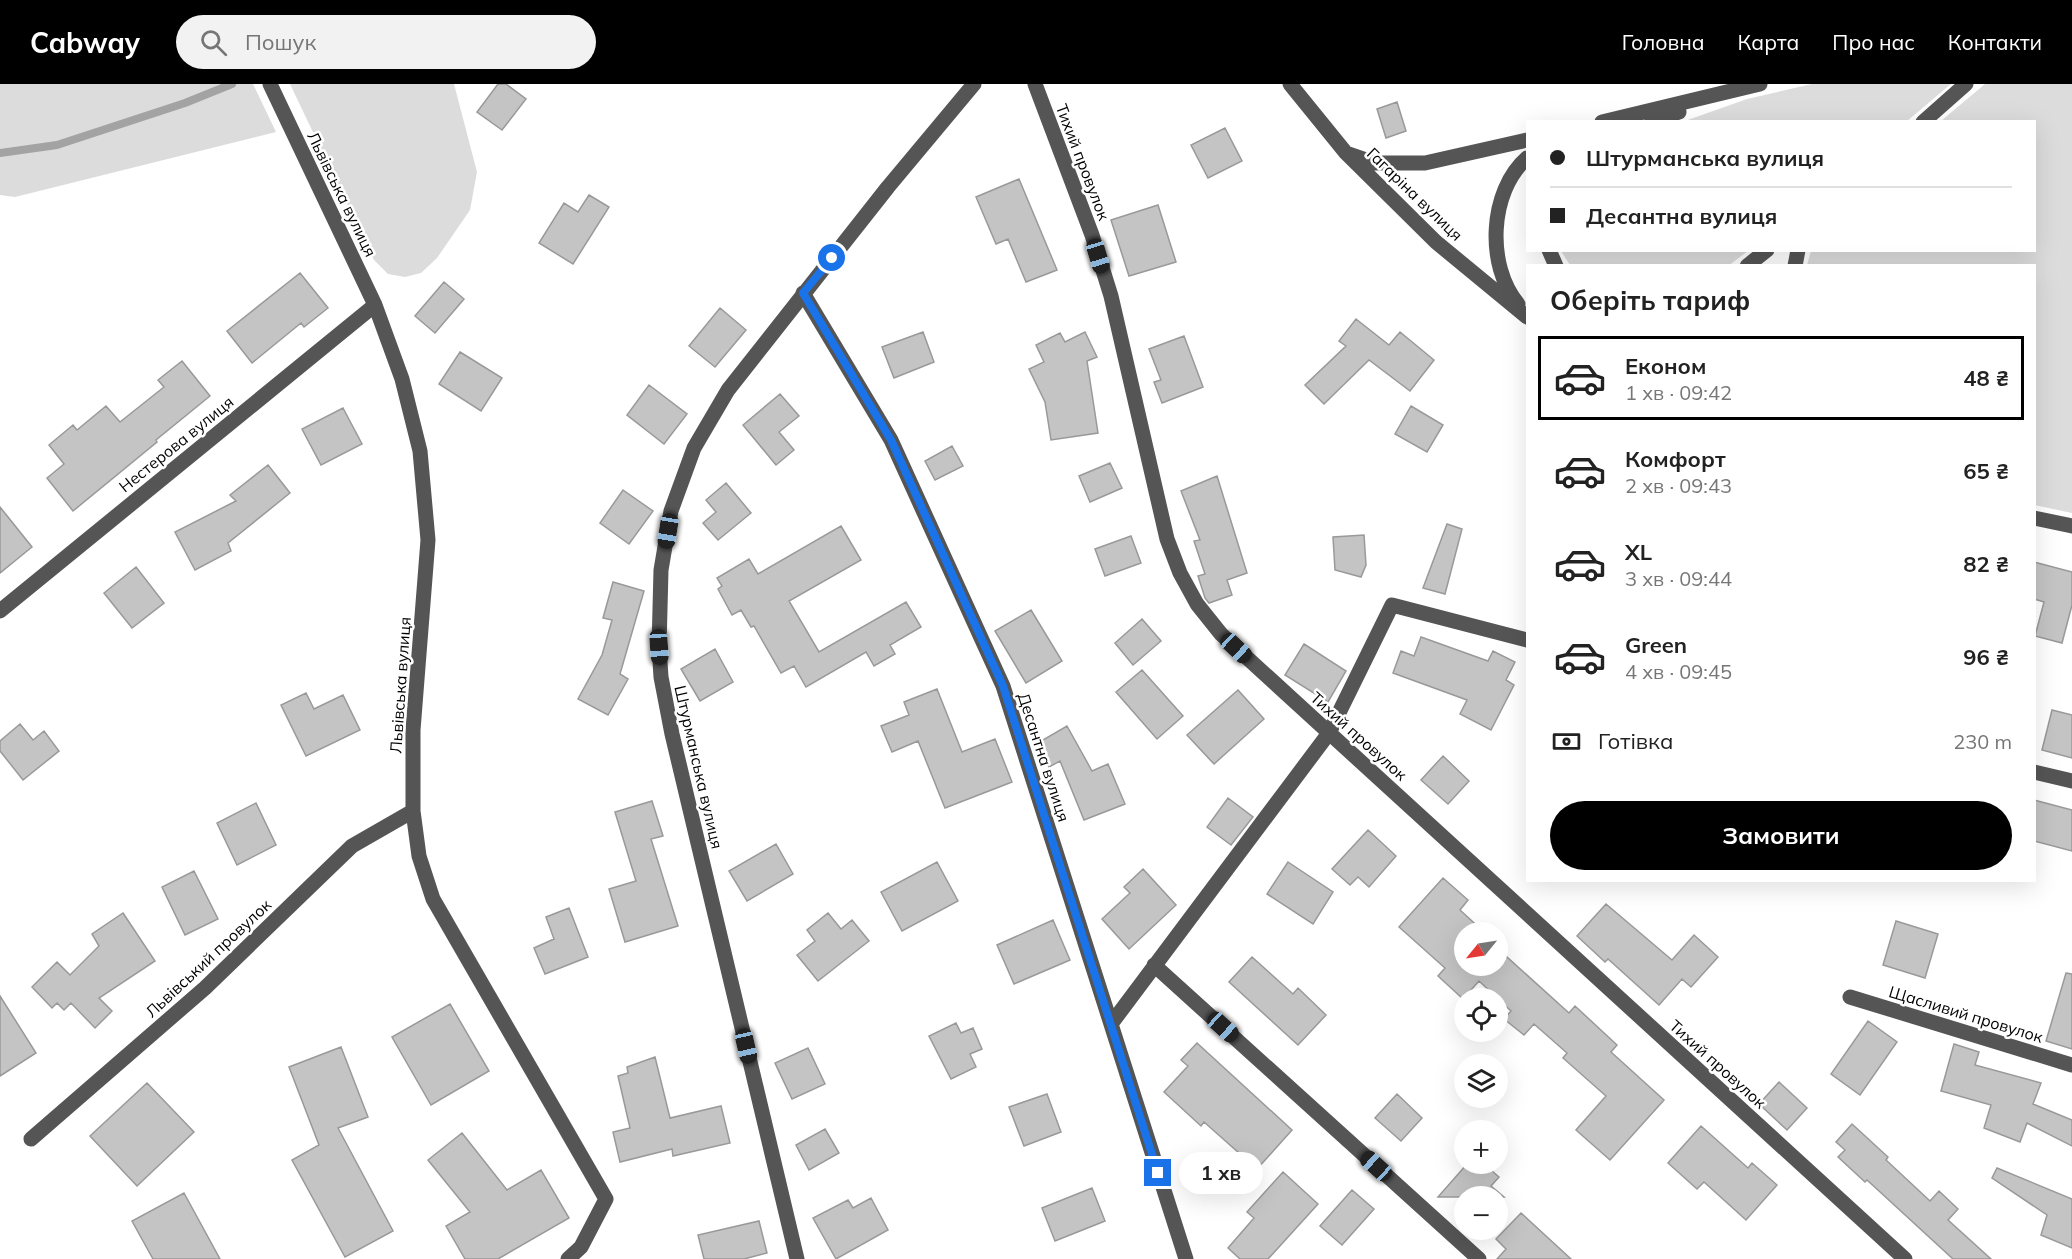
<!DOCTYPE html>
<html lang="uk">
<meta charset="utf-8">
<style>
body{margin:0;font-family:Mulish,sans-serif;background:#f2f2f2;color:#222;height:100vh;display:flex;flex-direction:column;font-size:22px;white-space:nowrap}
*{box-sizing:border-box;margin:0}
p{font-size:20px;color:#767676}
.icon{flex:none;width:33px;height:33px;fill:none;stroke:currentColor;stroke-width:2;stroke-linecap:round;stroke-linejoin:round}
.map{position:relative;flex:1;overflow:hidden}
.side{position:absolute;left:1526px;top:180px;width:510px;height:618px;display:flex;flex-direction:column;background:#fff;border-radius:0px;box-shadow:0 6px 24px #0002}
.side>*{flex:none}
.banner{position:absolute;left:1526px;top:36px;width:510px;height:132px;border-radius:0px;box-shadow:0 6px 24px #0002;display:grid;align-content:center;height:132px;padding:0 24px;background:#fff}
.needle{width:39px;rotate:240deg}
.buttons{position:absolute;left:1454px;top:838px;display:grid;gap:12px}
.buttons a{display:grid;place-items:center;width:54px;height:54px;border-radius:50%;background:#fff;box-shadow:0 6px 24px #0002;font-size:30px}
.end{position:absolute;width:27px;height:27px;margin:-14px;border:8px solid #1a73e8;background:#fff;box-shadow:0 0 0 3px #fff}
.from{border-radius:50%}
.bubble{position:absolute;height:42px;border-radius:21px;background:#fff;box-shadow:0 6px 24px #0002;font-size:20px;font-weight:700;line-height:42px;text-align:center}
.car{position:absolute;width:18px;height:36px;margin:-18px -9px;border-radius:8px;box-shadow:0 0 4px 2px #0007;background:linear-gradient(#222 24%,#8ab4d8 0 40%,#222 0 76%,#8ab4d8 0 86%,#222 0)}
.banner b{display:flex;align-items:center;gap:21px;height:57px;font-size:22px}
.banner b+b{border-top:2px solid #e0e0e0}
.banner i{width:15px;height:15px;background:#222}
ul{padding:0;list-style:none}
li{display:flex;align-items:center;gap:18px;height:84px;margin:0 12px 9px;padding:0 12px;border:3px solid transparent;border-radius:0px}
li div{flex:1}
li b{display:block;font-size:22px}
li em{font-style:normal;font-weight:700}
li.selected{border-color:#000}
li>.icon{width:54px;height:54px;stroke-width:1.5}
h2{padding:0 24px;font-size:27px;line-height:72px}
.pay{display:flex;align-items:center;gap:15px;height:66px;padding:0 24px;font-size:22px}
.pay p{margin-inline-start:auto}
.button{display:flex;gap:12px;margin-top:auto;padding:12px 24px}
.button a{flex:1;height:69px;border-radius:36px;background:#000;color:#fff;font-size:24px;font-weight:700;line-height:69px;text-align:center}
header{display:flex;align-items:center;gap:36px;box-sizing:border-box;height:84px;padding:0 30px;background:#000;color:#fff}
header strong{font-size:28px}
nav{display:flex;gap:33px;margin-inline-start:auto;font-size:21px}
.search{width:420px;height:54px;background:#f2f2f2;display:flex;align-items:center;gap:15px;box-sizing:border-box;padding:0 21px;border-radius:33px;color:#767676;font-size:22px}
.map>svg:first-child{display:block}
.green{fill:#dcdcdc}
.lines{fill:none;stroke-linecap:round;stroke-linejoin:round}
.stream{stroke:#a3a3a3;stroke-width:8}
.building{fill:#c4c4c4;stroke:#999;stroke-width:1.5}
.minor{stroke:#555;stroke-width:15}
.route{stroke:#1a73e8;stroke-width:8}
.labels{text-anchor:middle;stroke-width:5;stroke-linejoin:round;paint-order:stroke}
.street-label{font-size:16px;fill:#000;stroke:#fff}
</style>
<header>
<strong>Cabway</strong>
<div class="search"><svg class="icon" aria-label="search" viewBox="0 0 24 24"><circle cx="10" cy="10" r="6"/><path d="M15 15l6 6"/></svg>Пошук</div>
<nav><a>Головна</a><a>Карта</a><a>Про нас</a><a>Контакти</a></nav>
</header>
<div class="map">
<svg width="2072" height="1175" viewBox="0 0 2072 1175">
<rect width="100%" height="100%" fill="#fff"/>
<path class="green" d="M0,0H253L276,48L15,113L0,111Z
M290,0H454L477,88L470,126L437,174L421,189L405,193L388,190L374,176Z
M1812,0H1951L1907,37H1685L1747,15Z
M1985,0H2072V429L2034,421V182L1807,181L1811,167L2034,166V38L1941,37Z
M1561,167H1748L1728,182L1570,181Z"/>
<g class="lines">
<path class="stream" d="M0,69L57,61L185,19L232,0"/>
</g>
<path class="building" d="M498,0H506L526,15L502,46L477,28Z
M1397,18L1406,47L1386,54L1377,25Z
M1225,44L1242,77L1208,94L1191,61Z
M1019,95L1057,186L1026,198L1008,155L996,160L976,113Z
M589,111L609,123L573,180L539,159L564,119L578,128Z
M1158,121L1176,178L1129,192L1111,136Z
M300,189L328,224L304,243L301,239L252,279L227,247Z
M444,198L464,215L435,249L415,232Z
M720,224L746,246L715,283L689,262Z
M1356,235L1389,261L1400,248L1434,276L1410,307L1369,276L1324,320L1305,301L1346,262L1339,257Z
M923,248L934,278L894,294L882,263Z
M1085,248L1097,273L1087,277L1098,349L1051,356L1045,318L1029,285L1044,278L1036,261L1060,249L1065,258Z
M1184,252L1203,303L1162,319L1154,298L1161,296L1149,265Z
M460,268L502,294L481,327L439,300Z
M182,277L210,312L156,356L157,358L73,427L47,394L64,380L49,361L73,341L77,346L106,322L120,338L164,303L158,296Z
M649,301L687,330L664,360L627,331Z
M780,310L799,332L779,348L794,366L776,381L743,341Z
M1411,322L1443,341L1427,368L1395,350Z
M343,324L362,360L321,381L302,345Z
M952,362L963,382L935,396L925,377Z
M1110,379L1122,404L1090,418L1079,392Z
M268,381L290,409L228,459L231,467L195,486L175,448L236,417L230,411Z
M1217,392L1247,489L1227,496L1232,511L1209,519L1205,514L1198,492L1205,490L1194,457L1200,456L1181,407Z
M726,399L751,429L718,456L703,439L716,428L706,416Z
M623,406L653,427L629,460L600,439Z
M0,423L32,463L0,489Z
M1447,440L1462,445L1445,510L1423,504Z
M841,442L861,476L789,517L819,568L906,518L921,543L890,561L895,570L874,582L866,568L806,603L794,582L781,589L754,542L751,543L741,526L732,531L718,505L722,502L717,494L749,475L758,490Z
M1364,451L1366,481L1361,493L1335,486L1333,453Z
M1131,452L1141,479L1105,492L1095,465Z
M2034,478L2072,488V521L2062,559L2035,552L2044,518L2034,515Z
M136,483L164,519L132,544L104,509Z
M613,498L644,507L620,590L628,595L608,631L578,615L602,571L612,536L603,534Z
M1031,526L1062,577L1026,599L995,547Z
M1142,535L1161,557L1133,581L1115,559Z
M1421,553L1488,577L1493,567L1515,578L1506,596L1514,601L1491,646L1460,630L1467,616L1393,589L1401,567L1414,572Z
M1304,560L1346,587L1328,618L1285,591Z
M715,565L733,598L700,617L681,585Z
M1142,586L1183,632L1157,655L1116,608Z
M937,605L962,668L995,655L1012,698L945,724L918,657L892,668L881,642L909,631L904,618Z
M1238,606L1264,635L1214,680L1187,651Z
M306,609L314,625L343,611L360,646L306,672L281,621Z
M2052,626L2072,631V674L2042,666Z
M20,640L33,656L44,647L59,667L23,696L0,667V657Z
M1067,642L1092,687L1108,680L1125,720L1084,736L1060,677L1049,683L1036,660Z
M1443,672L1469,697L1448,720L1421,696Z
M1228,714L1253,733L1231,761L1207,743Z
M2034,716L2072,726V767L2034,757Z
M652,717L663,752L651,755L678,842L625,858L609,805L636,797L615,728Z
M256,719L276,761L237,781L217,739Z
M1368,746L1396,772L1369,803L1358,793L1350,801L1332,785Z
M776,760L793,790L747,817L729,787Z
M937,778L958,817L902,847L881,808Z
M1288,778L1333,808L1313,840L1267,810Z
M1143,785L1176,821L1129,865L1102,835L1130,809L1124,803Z
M194,787L218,835L185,851L162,803Z
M1443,794L1468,816L1460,826L1485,849H1464V882H1497V864L1569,929L1575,922L1617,961L1611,968L1664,1016L1610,1076L1576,1046L1606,1012L1563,974L1567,969L1534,940L1524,951L1504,935L1511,927L1479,897L1463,915L1438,892L1445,884L1399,843Z
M1606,820L1672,876L1694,851L1718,873L1691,903L1682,895L1659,921L1608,875L1605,878L1577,852Z
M569,824L588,873L545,890L534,864L554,855L546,833Z
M123,829L155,877L99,914L112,927L95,944L71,919L64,926L57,919L52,924L32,903L57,878L70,891L99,862L92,850Z
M828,829L841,845L852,836L869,857L818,897L797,871L815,857L807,846Z
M1053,836L1070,876L1014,900L997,861Z
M1896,837L1938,850L1925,894L1883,881Z
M1252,873L1293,910L1298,904L1326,931L1298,961L1229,898Z
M2066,889L2072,890V965L2046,957Z
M0,912L36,969L0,992Z
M450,920L489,987L431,1021L392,953Z
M1868,937L1897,958L1860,1011L1831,990Z
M956,939L961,949L973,944L982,965L970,970L976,983L951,995L929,952Z
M1197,959L1292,1046L1257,1085L1204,1038L1201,1042L1164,1008L1188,982L1181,976Z
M1954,960L1979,968L1975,981L2041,999L2033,1020L2072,1036V1062L2027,1039L2020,1058L1984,1044L1991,1021L1941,1007Z
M341,963L368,1033L338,1044L393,1147L345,1173L292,1076L319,1061L289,983Z
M808,964L825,1000L792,1015L775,979Z
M655,973L670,1034L721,1022L730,1059L673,1072L672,1065L620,1078L613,1048L630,1044L618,992L628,989L627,983Z
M1779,998L1807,1024L1787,1046L1759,1020Z
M147,999L194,1048L137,1102L90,1052Z
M1047,1010L1061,1048L1024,1062L1009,1023Z
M1397,1010L1422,1034L1401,1057L1375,1034Z
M1852,1040L1888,1073L1886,1076L1930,1117L1939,1107L1958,1125L1948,1136L1991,1175H1953L1867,1096L1865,1098L1838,1073L1845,1066L1836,1058Z
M1701,1042L1748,1084L1752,1079L1777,1101L1746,1136L1704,1098L1697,1105L1668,1079Z
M825,1045L839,1069L809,1086L796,1061Z
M462,1049L507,1106L541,1086L569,1134L498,1175H465L446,1142L470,1128L428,1076Z
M1467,1080H1484L1499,1093L1491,1102L1504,1113H1438Z
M1997,1084L2072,1115V1164L2041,1151L2047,1131L1992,1094Z
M1283,1088L1318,1120L1268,1175H1240L1228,1164L1254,1134L1247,1128Z
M1092,1104L1105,1137L1055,1157L1042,1124Z
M1352,1106L1374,1125L1342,1161L1320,1142Z
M184,1109L220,1175H153L132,1137Z
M871,1114L888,1146L836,1175L813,1134L848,1116L853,1124Z
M1521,1129L1571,1175H1497L1506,1165L1496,1155Z
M759,1137L767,1169L744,1175H704L698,1151Z"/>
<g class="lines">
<path class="minor" d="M270,0L375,221L402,295L420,367L428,456L413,646V727L419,772L433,815L606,1115L581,1163L568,1175
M1035,0L1092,151L1111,212L1167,455L1180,489L1197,520L1221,550L1905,1175
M1290,0L1346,69L1436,158L1527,233
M1602,38L1760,0
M1652,38L1679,28
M1923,38L1966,0
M1349,70L1375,79H1425L1527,56
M1549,166L1556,182
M1747,182L1767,166
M1795,182L1798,166
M803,209L891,356L1003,602L1186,1175
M1518,220C1486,182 1489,107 1527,74
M2034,434L2072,442
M0,527L375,221
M2034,688L2072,697
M1154,881L1479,1175
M1850,913L2072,981
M1111,940L1329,649L1392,521L1527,556
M31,1055L205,904L352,762L413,727
M797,1175L672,650L661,593L659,563L661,486L671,427L694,364L728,306L888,103L974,0"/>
</g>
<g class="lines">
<path class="route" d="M832,174L803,209L891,356L1003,602L1158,1089"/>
</g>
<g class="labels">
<g class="street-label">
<text transform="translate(1083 78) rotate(69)" y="6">Тихий провулок</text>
<text transform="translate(342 110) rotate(64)" y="6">Львівська вулиця</text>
<text transform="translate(1415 110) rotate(44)" y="6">Гагаріна вулиця</text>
<text transform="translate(176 360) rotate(-39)" y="6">Нестерова вулиця</text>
<text transform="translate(400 601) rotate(-86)" y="6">Львівська вулиця</text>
<text transform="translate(1359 652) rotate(42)" y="6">Тихий провулок</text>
<text transform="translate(1044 673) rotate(72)" y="6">Десантна вулиця</text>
<text transform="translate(699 683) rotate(77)" y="6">Штурманська вулиця</text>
<text transform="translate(208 874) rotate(-43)" y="6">Львівський провулок</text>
<text transform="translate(1966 930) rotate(17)" y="6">Щасливий провулок</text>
<text transform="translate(1718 980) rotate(42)" y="6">Тихий провулок</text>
</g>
</g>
</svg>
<div class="buttons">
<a><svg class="needle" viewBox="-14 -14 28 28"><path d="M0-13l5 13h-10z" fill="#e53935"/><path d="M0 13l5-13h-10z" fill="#767676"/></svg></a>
<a><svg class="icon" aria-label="locate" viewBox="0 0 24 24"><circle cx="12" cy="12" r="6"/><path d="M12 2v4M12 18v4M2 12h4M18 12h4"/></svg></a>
<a><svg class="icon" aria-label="layers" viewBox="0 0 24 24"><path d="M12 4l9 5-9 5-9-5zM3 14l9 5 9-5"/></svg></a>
<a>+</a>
<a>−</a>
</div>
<i class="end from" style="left:832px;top:174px"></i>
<i class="end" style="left:1158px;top:1089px"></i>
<div class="bubble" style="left:1179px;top:1068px;width:84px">1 хв</div>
<i class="car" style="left:1098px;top:172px;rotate:163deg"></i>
<i class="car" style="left:668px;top:447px;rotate:189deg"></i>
<i class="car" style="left:659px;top:563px;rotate:176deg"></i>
<i class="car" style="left:1236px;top:564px;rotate:133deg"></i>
<i class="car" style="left:1223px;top:943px;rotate:132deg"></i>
<i class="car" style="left:746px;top:962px;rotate:167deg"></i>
<i class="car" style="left:1376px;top:1082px;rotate:312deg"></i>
<div class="banner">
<b><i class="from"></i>Штурманська вулиця</b>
<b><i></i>Десантна вулиця</b>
</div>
<section class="side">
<h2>Оберіть тариф</h2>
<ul>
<li class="selected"><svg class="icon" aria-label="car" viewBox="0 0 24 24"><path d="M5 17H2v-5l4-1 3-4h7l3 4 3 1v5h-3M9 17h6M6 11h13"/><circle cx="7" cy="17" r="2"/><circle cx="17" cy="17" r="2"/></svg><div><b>Економ</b><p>1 хв · 09:42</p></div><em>48 ₴</em></li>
<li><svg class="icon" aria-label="car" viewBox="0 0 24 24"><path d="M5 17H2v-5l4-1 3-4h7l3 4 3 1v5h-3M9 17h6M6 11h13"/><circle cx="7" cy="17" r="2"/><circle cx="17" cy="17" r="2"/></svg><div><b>Комфорт</b><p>2 хв · 09:43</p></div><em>65 ₴</em></li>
<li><svg class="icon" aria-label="car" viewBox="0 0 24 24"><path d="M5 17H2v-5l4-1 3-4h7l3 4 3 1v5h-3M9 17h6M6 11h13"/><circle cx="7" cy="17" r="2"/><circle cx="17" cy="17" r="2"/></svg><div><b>XL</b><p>3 хв · 09:44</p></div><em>82 ₴</em></li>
<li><svg class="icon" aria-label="car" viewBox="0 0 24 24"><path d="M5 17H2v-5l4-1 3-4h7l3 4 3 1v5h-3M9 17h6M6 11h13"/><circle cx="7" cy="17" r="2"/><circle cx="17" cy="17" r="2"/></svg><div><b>Green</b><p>4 хв · 09:45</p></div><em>96 ₴</em></li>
</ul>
<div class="pay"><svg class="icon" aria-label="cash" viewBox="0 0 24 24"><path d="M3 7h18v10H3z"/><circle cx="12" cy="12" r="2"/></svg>Готівка<p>230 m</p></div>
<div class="button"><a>Замовити</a></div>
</section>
</div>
